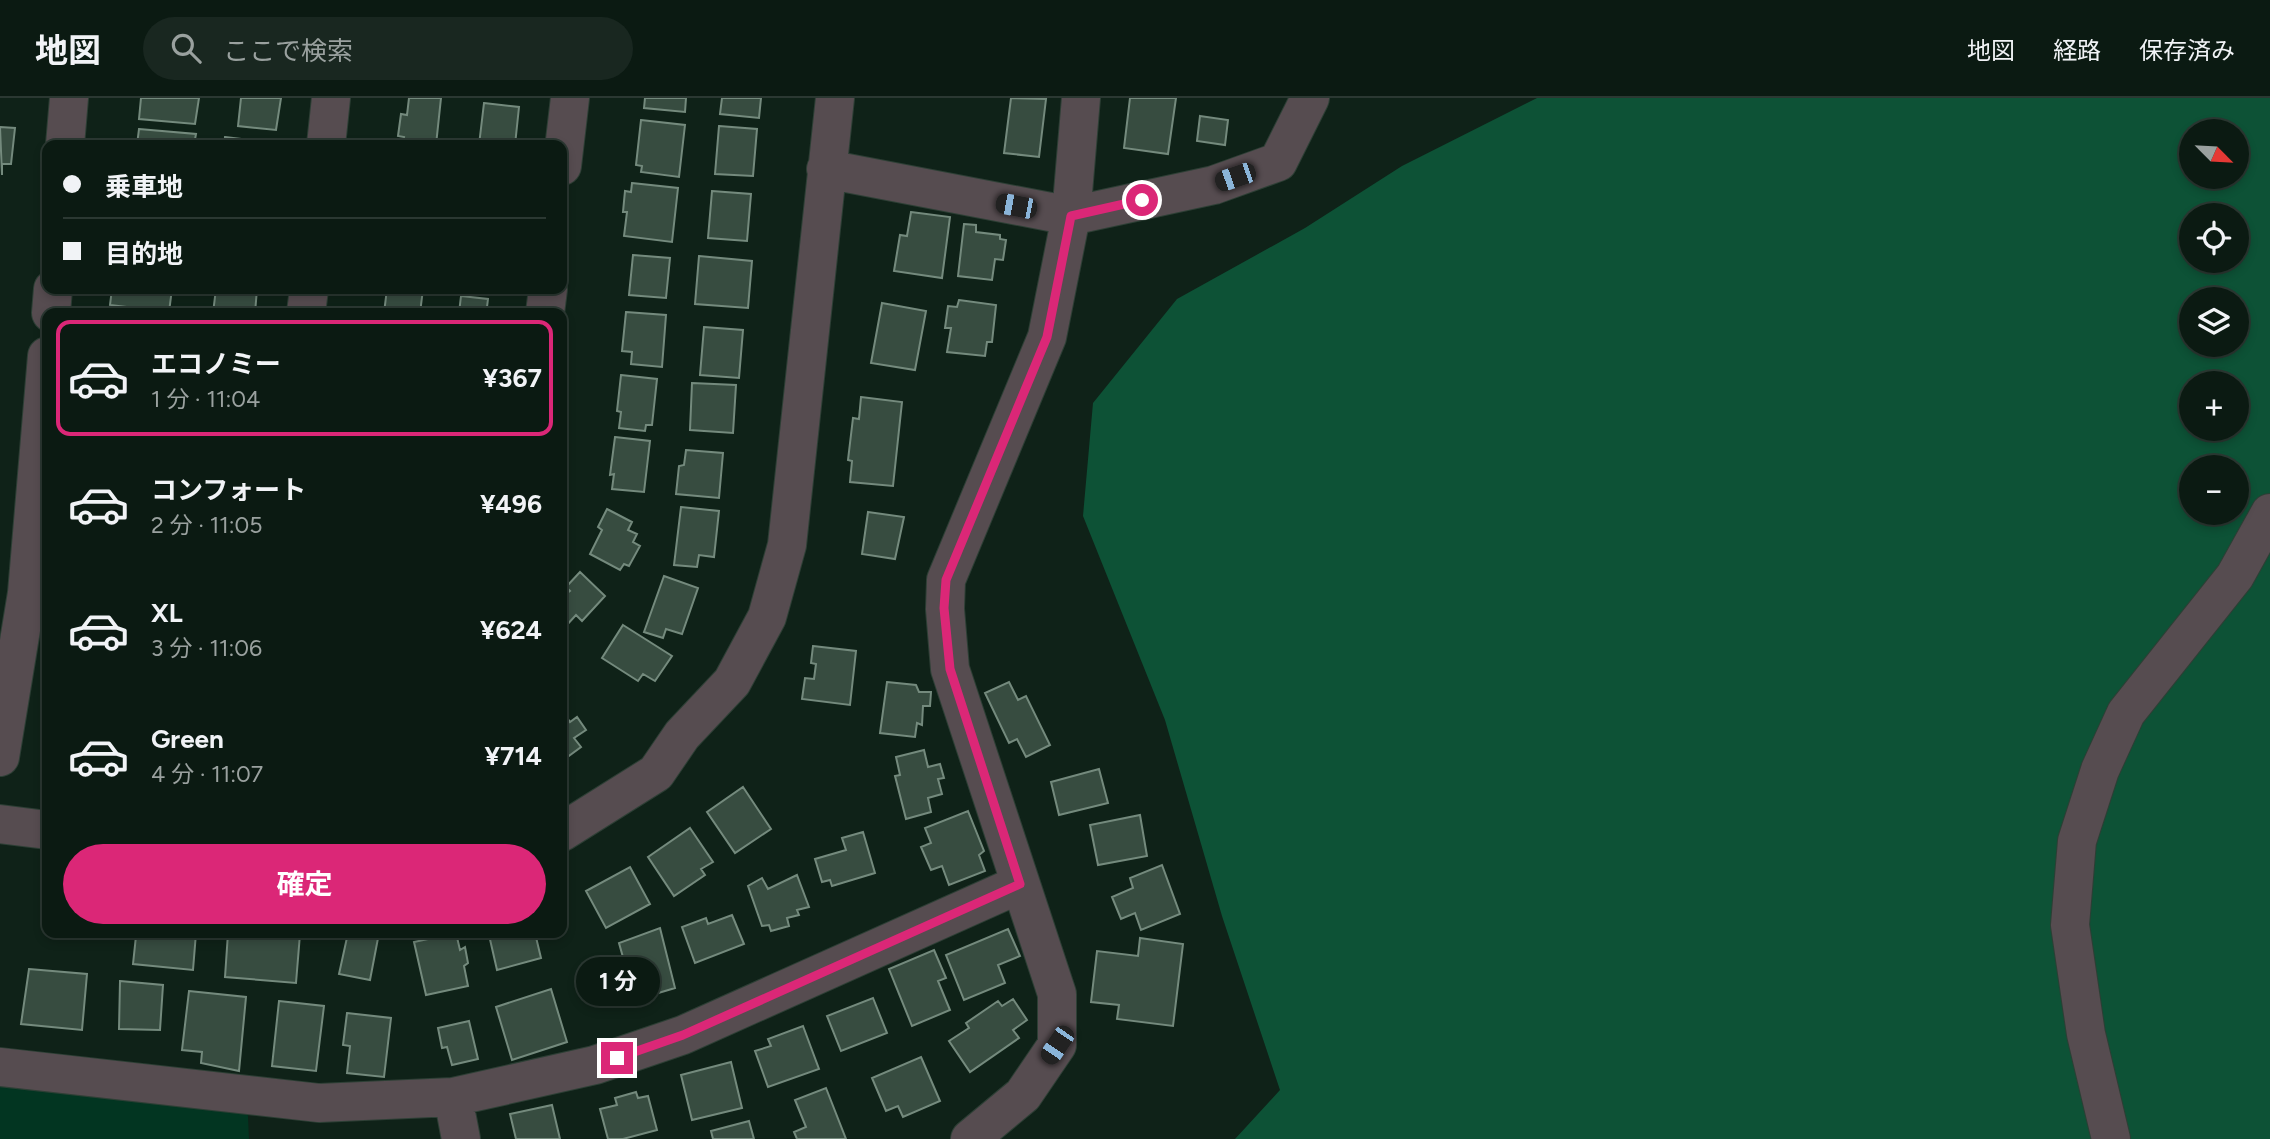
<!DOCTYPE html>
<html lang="ja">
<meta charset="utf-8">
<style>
body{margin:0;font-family:Figtree,"Noto Sans JP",sans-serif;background:#192720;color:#f1f3f6;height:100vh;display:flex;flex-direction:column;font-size:26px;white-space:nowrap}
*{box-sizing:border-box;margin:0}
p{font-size:23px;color:#9aa19f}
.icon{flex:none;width:38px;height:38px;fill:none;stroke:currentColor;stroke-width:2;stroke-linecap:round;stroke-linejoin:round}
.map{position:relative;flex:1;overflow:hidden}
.side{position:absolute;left:42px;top:210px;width:525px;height:630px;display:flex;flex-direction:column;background:#0b1a12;border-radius:14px;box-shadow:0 4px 10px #0003,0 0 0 2px #2b3832}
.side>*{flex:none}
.banner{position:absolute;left:42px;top:42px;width:525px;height:154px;border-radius:14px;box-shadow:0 4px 10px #0003,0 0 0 2px #2b3832;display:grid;align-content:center;height:154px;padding:0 21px;background:#0b1a12}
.needle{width:46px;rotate:114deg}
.controls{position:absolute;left:2179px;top:21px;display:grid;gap:14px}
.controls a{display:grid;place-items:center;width:70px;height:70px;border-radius:50%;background:#0b1a12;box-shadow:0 4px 10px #0003,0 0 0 2px #2b3832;font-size:35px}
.end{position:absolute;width:32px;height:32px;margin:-16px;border:9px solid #db2777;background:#fff;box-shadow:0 0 0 4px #fff}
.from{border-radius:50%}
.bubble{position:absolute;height:49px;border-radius:24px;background:#0b1a12;box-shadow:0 4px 10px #0003,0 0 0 2px #2b3832;font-size:23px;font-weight:700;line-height:49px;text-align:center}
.car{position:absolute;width:21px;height:42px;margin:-21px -10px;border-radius:9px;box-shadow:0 0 5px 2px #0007;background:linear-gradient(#222 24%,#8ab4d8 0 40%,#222 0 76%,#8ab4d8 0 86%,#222 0)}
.banner b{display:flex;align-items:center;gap:24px;height:66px;font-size:26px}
.banner b+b{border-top:2px solid #2b3832}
.banner i{width:18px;height:18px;background:#f1f3f6}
ul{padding:12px 0 0;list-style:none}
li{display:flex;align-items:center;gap:21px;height:116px;margin:0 14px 10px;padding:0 7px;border:4px solid transparent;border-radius:14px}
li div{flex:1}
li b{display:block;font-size:26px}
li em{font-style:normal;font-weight:700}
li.current{border-color:#db2777}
li>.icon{width:63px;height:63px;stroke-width:1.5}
.button{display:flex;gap:14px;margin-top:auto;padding:14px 21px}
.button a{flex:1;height:80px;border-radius:42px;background:#db2777;color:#fff;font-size:28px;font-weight:700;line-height:80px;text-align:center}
header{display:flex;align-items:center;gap:42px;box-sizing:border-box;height:98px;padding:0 35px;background:#0b1a12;border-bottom:2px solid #2b3832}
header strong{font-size:33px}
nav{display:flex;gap:38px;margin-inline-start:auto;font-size:24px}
.search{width:490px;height:63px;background:#192720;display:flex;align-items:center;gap:18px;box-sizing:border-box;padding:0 24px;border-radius:38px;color:#9aa19f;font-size:26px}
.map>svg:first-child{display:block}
.green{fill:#023521}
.forest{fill:#0d5236;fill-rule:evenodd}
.building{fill:#374c40;stroke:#748a7d;stroke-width:2}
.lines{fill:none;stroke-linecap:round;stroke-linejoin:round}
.minor-casing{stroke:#2d3f35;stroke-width:40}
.minor{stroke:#564c50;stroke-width:38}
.route{stroke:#db2777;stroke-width:9}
</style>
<header>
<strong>地図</strong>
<div class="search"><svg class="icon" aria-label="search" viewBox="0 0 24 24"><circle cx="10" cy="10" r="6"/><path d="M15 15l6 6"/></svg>ここで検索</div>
<nav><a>地図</a><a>経路</a><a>保存済み</a></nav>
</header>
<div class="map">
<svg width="2270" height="1041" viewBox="0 0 2270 1041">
<rect width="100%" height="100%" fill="#0f2218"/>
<path class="green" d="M0,972L247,997L249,1041H0Z"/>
<path class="forest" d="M1537,0H2270V1041H1235L1280,992L1222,818L1165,622L1083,418L1093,305L1177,201L1305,130L1402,68ZM2191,33H2236V79H2191ZM2191,117H2236V163H2191ZM2191,201H2236V247H2191ZM2191,285H2236V331H2191ZM2191,369H2236V415H2191Z"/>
<path class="building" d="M141,0H199L195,26L139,21Z
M241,0H281L276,32L238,28Z
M409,0H441L436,47H402L404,39L398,38L401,16L407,17Z
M645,0H686L685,14L644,10Z
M722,0H761L759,20L720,16Z
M1011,0L1046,1L1039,59L1004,55Z
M1130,0H1176L1168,56L1124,50Z
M484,5L519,9L515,47H479Z
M1200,18L1228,22L1225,47L1197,43Z
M641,22L685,27L679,79L641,74L642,68L636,67Z
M719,28L757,31L753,78L715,76Z
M0,29L15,30L11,66H2V77Z
M139,31L196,36L194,47H137Z
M225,39L273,45V47H224Z
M632,85L678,90L672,144L624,138L627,114H623L625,93L631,94Z
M712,93L751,96L747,143L708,140Z
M911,114L950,119L942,180L894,173L900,137L907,138Z
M964,126L976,127V134L1000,137V141L1006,142L1003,162L995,161L992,182L958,178Z
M633,157L670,160L666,200L629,197Z
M699,158L752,163L748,210L695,206Z
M112,191H172L169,214L110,207Z
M216,191H257L255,215H213Z
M387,191H423L420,215H384Z
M461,198L488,201L487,209H497L496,215H459Z
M959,202L996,207L992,244H987L985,258L947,254L951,230H945L948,208L957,209Z
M882,205L926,213L915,272L871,265Z
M626,214L666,217L662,269L631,266L632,254L622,253Z
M704,229L743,232L739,280L700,277Z
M621,277L657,281L652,327H646L645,333L619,330L621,314L617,313Z
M692,285L736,287L733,335L690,332Z
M861,299L902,304L893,388L850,384L852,363L848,362L853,320L859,321Z
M615,339L650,343L644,394L612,391L614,376L610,377Z
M686,352L723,355L719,400L676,396L679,368L684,367Z
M681,409L719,413L714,459L699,457L697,469L674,467Z
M607,411L632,424L628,432L637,436L633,444L640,448L629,468L624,466L620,472L590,456L602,432L598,429Z
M868,414L904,419L895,461L862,456Z
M580,474L605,498L582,523L576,517L565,529L562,526V499L570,493L566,489Z
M664,478L698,490L682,536L666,531L663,540L644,534Z
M623,527L672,558L655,583L643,576L638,583L602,560Z
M813,548L856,553L850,607L802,601L805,580L814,581L816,566L811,565Z
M887,584L916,587L919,594H931L930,608H923L922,627L917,625L915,639L880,635Z
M1009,584L1018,602L1026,598L1050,647L1026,659L1017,641L1009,645L985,595Z
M562,612L570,624L577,619L586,632L574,640L581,649L562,663Z
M47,639V676H43Z
M924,652L928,669L940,666L944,680L938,681L942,696L928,700L931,714L906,721L895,678L900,677L896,659Z
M1099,671L1108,705L1059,717L1051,684Z
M743,689L771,731L735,755L707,714Z
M968,713L984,753L979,757L985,773L949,787L942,768L931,772L921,749L931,745L925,730Z
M1140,717L1147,758L1098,767L1090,727Z
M690,730L713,764L701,771L705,777L674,798L648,759Z
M863,734L875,775L832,788L830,782L822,784L815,761L846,752L842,740Z
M1162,767L1180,816L1141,832L1135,815L1121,821L1112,799L1133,790L1130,780Z
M630,769L650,806L606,830L586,793Z
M797,777L809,809L797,812L799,817L787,820L789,828L771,833L769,827L762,828L748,788L762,780L768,791Z
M732,817L744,846L695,865L682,829L706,820L708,826Z
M660,830L675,890L635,902L619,845Z
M1008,831L1020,858L998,867L1005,885L964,902L946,857Z
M143,835H196L193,872L133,866L136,838H143Z
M228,835L300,836L296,885L225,879Z
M348,835H379L370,882L339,876Z
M456,835L460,852L465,849L468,865L464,868L468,888L426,897L414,844Z
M498,835H535L541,860L497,872L489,837Z
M1140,840L1183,846L1173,928L1117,921L1119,907L1091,904L1097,853L1138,858Z
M934,852L946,880L938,883L950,912L912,928L889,871Z
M29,871L87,876L82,932L21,926Z
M120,883L163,887L160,932L119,931Z
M551,891L567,944L512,962L496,909Z
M189,893L246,899L239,973L201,965L202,954L182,952Z
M873,900L887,935L841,953L827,918Z
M1013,901L1027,922L1013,932L1019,940L970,974L949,943L969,930L966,925L998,903L1002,908Z
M279,903L324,908L316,973L272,968Z
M347,915L391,920L384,979L347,975L350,948L343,947Z
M469,923L478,961L452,967L447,949L442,950L438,930Z
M803,928L819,971L768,989L755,953L771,948L768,941Z
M921,959L940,1003L903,1019L898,1008L886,1013L872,980Z
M731,964L742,1010L692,1022L681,977Z
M826,990L846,1041H797L794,1034L806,1029L795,1002Z
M636,994L638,1000L648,998L657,1032L623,1041H608L600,1011L617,1007L615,1000Z
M552,1007L560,1041H516L510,1016Z
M749,1023L754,1041H713L711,1033Z"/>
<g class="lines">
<g class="minor-casing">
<path id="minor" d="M65,47L69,0
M326,47L331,0
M562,68L570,0
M826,71L1071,118L1214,87L1278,64L1310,0
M51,215L53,191
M306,215L309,191
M545,215L548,191
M0,659L27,495L47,258
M0,726L47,732
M562,734L656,675L682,637L732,584L767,519L787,447L835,0
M0,969L319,1005L453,999L595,967L683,937L1020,786
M453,999L461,1041
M970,1041L1023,997L1057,947V896L950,571L945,511L946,482L1047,239L1071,118L1081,0
M2111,1041L2086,936L2070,827L2077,743L2100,672L2126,615L2235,478L2270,415"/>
</g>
<use href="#minor" class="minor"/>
</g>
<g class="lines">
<path class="route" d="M617,960L683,937L1020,786L950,571L944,510L946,482L1047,239L1071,118L1142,102"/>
</g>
</svg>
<div class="controls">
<a><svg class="needle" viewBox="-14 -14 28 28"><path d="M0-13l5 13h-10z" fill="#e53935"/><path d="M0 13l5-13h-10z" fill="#9aa19f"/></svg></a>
<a><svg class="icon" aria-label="locate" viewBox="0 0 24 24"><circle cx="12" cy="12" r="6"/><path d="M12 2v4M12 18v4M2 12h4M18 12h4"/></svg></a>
<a><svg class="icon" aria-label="layers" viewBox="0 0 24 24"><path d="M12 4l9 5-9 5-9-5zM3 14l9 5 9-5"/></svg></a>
<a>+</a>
<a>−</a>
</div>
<i class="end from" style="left:1142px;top:102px"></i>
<i class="end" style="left:617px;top:960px"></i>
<div class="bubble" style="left:576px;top:859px;width:84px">1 分</div>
<i class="car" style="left:1235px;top:79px;rotate:251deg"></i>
<i class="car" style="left:1016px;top:108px;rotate:281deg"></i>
<i class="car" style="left:1057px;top:947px;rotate:214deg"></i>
<div class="banner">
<b><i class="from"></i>乗車地</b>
<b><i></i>目的地</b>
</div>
<section class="side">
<ul>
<li class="current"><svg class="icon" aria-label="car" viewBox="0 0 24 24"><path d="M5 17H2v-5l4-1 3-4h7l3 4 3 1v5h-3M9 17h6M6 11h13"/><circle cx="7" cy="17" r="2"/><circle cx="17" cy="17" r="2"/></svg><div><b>エコノミー</b><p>1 分 · 11:04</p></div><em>¥367</em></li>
<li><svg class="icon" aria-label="car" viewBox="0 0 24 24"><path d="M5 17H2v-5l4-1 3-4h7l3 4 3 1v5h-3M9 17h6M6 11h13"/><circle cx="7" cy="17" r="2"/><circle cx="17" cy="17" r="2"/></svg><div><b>コンフォート</b><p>2 分 · 11:05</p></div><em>¥496</em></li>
<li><svg class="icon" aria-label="car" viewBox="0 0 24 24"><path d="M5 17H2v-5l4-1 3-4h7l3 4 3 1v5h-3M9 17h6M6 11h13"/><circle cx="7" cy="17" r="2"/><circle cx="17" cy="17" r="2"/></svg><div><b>XL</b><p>3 分 · 11:06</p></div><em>¥624</em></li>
<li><svg class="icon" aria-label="car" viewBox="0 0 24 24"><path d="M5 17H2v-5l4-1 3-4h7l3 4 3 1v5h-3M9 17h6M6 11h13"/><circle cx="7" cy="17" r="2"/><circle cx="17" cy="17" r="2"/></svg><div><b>Green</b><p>4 分 · 11:07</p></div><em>¥714</em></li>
</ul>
<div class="button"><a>確定</a></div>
</section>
</div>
